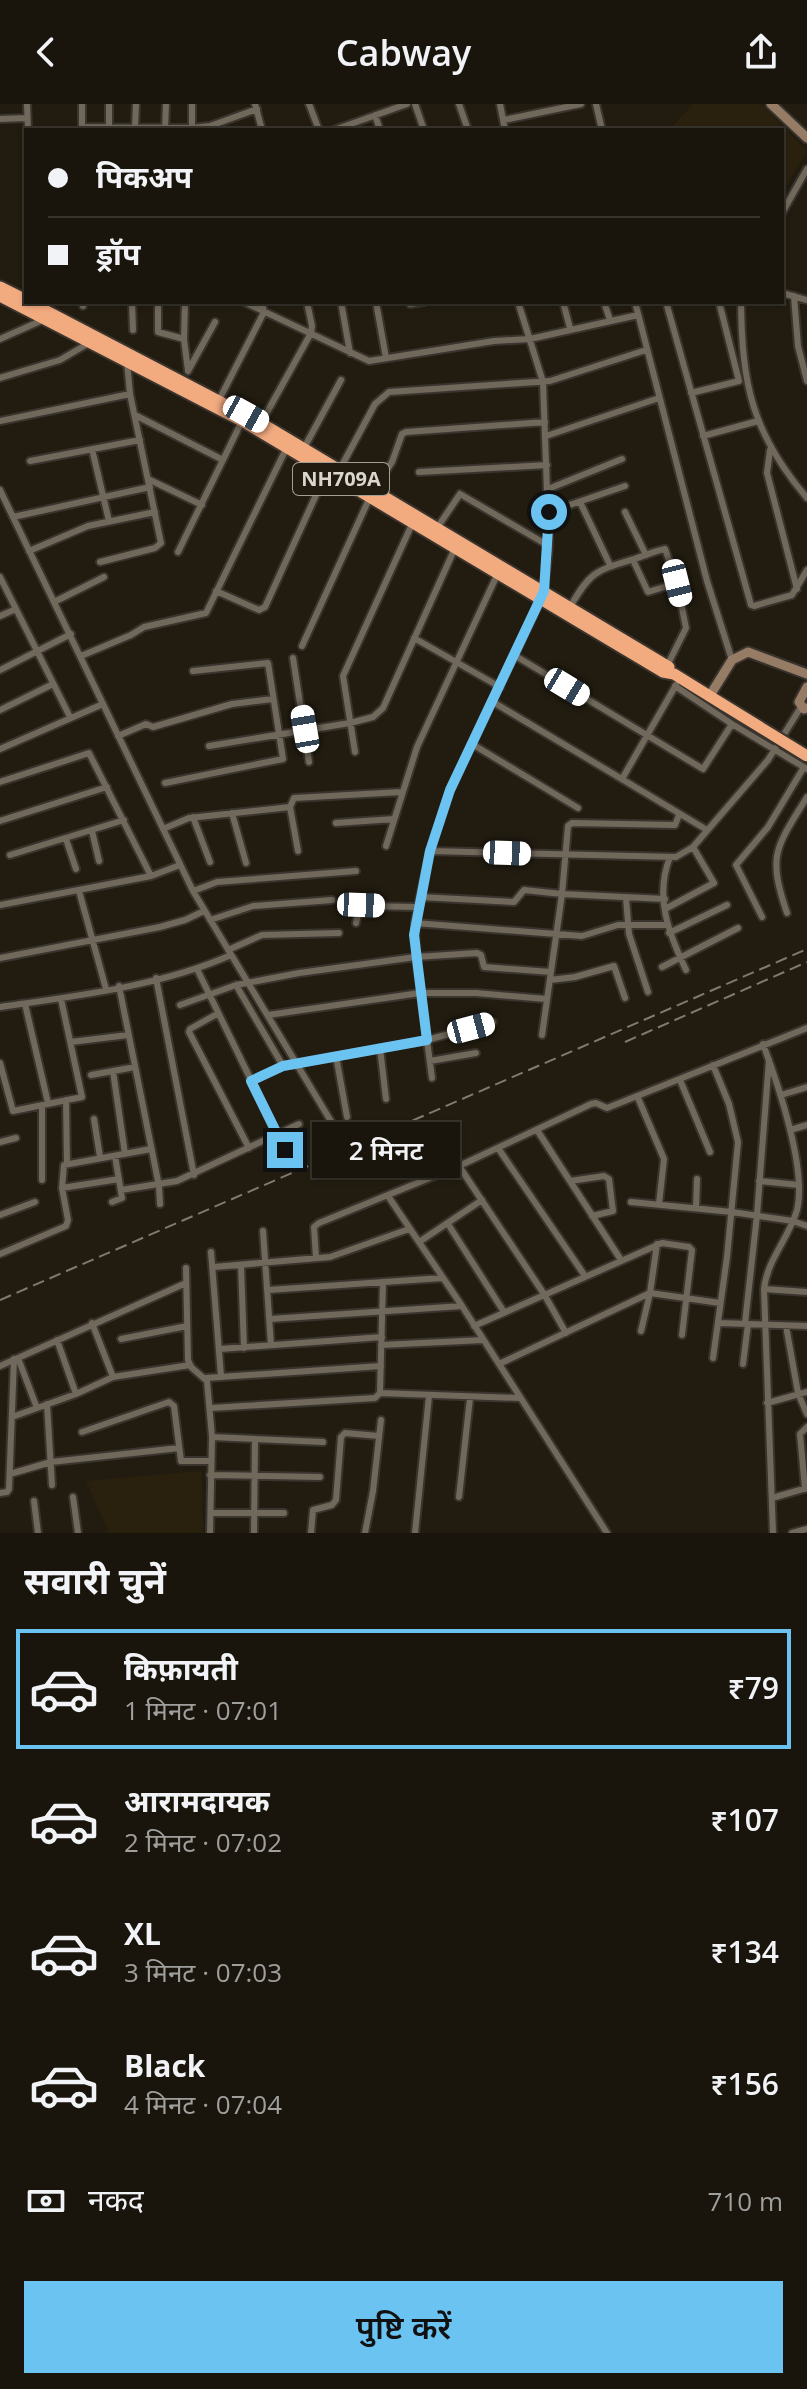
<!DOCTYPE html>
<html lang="hi">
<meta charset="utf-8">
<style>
body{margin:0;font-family:"Open Sans","Noto Sans Devanagari",sans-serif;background:#231e15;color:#f1f3f6;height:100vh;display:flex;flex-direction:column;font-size:30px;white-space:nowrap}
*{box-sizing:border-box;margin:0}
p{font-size:26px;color:#9f9f9d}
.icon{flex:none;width:44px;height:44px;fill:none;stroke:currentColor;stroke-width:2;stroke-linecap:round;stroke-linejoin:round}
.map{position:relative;height:1429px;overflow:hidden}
.panel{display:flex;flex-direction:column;background:#1a150c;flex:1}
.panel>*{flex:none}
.top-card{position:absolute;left:24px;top:24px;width:760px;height:176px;border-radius:0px;box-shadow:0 2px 6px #0004,0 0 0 2px #38342d;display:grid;align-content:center;height:176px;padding:0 24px;background:#1a150c}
.end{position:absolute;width:36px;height:36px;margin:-18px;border:10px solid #6bc3f2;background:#111;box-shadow:0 0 0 4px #111}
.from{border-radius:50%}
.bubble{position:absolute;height:56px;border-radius:0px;background:#1a150c;box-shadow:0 2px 6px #0004,0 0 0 2px #38342d;font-size:26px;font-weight:600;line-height:56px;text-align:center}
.car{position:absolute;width:24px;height:48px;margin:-24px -12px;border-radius:10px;box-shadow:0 0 6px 2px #0007;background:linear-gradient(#fff 24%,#345 0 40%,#fff 0 76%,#345 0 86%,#fff 0)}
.top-card b{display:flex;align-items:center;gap:28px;height:76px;font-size:30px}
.top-card b+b{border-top:2px solid #38342d}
.top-card i{width:20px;height:20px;background:#f1f3f6}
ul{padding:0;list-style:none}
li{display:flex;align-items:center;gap:24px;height:120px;margin:0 16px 12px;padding:0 8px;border:4px solid transparent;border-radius:0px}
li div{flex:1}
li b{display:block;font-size:30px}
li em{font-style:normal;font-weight:600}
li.current{border-color:#6bc3f2}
li>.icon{width:72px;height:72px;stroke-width:1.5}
h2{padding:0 24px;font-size:36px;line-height:96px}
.pay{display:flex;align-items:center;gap:20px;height:88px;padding:0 24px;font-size:30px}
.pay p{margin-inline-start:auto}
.action{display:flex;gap:16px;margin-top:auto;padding:16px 24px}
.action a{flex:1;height:92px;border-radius:0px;background:#6bc3f2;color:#111;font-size:32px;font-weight:600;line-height:92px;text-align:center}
header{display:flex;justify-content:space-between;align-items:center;height:104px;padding:0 24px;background:#1a150c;font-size:36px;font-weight:600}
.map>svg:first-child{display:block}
.built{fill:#2a200e}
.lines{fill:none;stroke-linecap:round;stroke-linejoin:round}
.street-casing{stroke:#3a342e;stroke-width:10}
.secondary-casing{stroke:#3a342e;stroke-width:13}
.highway-casing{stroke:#3a342e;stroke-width:15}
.street{stroke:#70685a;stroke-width:6}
.secondary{stroke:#977c65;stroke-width:9}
.highway{stroke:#f2aa7f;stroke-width:11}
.rail{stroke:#7f7a70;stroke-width:2;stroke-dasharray:12 6;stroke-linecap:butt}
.highway-bridge-casing{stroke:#3a342e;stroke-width:15;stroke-linecap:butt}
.highway-bridge{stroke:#f2aa7f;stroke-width:11}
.route{stroke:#6bc3f2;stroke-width:10}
.labels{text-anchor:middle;stroke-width:8;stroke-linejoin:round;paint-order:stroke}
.shield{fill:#221c10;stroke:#a49f96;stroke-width:2}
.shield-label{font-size:20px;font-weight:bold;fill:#dbd7cf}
</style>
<header><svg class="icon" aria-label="back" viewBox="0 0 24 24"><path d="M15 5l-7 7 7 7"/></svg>Cabway<svg class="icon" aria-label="share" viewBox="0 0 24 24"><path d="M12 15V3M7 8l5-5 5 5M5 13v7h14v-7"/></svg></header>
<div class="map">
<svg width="807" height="1429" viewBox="0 0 807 1429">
<rect width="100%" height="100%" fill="#221c10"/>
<path class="built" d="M693,0H761L807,47L782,89V26H669Z
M202,1367L203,1429H109L86,1377Z"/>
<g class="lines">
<g class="street-casing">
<path id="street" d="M27,0L28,26
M255,0L262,26
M309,0L319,26
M415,0L424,26
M459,0L468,26
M500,0L505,26
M596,0L602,26
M375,11L380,26
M0,15L27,14
M504,16L581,0
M82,23L192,24L210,22L257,5
M82,24V0
M109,24V0
M135,24L136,0
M192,24V0
M165,26L166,0
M334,26L407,0
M782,109L807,65
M782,189L807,196
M794,192L798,242L807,277
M132,198L133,226
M158,198V228L184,235
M185,198L184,235L188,267
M244,198L369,257L494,237L530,235L638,211
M341,198L350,249
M376,198L386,254
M563,198L570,224
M604,198L610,216
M635,198L707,477L732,556
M666,198L751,501L754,502L792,491L807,466
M719,198L739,277
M741,198C742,281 752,329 807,394
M410,200L424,198
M83,202V198
M0,235L45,215
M188,267L215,218
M0,274L60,256L89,239
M691,289L739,277
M219,296L264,208L262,198
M135,311L223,356
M0,317L130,290
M260,321L311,229L312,222L307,198
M546,332L659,294
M703,332L758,317
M304,344L341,276
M92,345L109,417
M770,346L767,369L797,485
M30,357L140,336
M340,365L375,300L389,288L550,277L646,246
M419,368L547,361
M148,375L202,401
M374,385L392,358L402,330L406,328L545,318
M548,385L622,355
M0,386L193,787L332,1019
M580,398L610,461
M549,408L625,382
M625,408L646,451
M13,413L150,383
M437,424L460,390L549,442
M29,447L88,422L155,408
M178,448L242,317
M633,456L648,488L677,479
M100,458L155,444L161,439L130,290L127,258
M0,473L70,613
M216,487L259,506L265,503L327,367
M54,498L104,473
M570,503C591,467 595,467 634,455C644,452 654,447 665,445L677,479L686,524L666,564
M0,512L16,505
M414,534L500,583
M302,542L370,393
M514,551L703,665L732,620
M81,552L131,531L144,523L206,509L287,343
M293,554L309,658
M0,566L71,530
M675,582L732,620L807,665
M493,598L707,726
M0,606L53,580
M118,632L146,620L153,623L232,600L273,595
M472,640L578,704
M209,642L350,619L373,613L383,604L455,444
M0,645L103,600
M355,648L343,572L413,418
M622,675L676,581
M0,678L89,649L151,772
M165,679L283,655L268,559L193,567
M232,709L246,759
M193,713L210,758
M0,717L107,683
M336,719L394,715
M163,725L189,714L290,703
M92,727L99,757
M66,735L76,765
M386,742L417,643L498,469
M298,747L290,703L294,694L401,688
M430,747L676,753L693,743L768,656L801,603
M10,751L124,716
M670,753C654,793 669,830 686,866
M79,787L106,885
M193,787L217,778L356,767
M420,793L514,798L524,786L562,790L665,795
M626,794L629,830L648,888
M0,801L151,772L180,761
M665,805L714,779L693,743
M787,809C767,750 776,744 807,693
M762,813L736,761L768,723L804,663
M210,816L253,802L332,796
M356,819L360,802L418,803
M415,819L582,832L618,821H666
M669,829L727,801
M228,846L262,831L339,829
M0,854L160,823L185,816L204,807
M662,863L738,824
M197,865L285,1046
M156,874L194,1071
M550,876L575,873L614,862L625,894
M236,881L283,962
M119,882L159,1082L160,1100
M25,900L48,999
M180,901L236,881L299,869L416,853L477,849L481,851L484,863L551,868
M0,903C76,892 161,882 231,851
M217,910L190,925L189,928L249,1044
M268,911L420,889H476L546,895
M542,931L562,790L568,722L572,719L675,721L679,711
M71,938L128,931
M763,940C778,980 807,1065 797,1106C789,1134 767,1156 764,1185L773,1429
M380,944L386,995
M336,952L347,1013
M430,957L476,949
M0,959L13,1007L82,993L61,895
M713,961L729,1000L738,1038L727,1153L713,1254
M113,967L125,1050
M91,971L135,963
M432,974L416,853L415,819L420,793L430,747L450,686L541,495L544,487L549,442L543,278L518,198
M680,976L710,1048
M251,977L283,962L427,936L493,918
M781,991L807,983
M638,994L664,1055L659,1100
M66,996L67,1060
M42,1001V1076
M94,1015L100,1053
M537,1026L621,1156
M790,1026L807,1021
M0,1038L16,1034
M498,1044L585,1172
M459,1062L544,1190L566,1229
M570,1077L604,1072L609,1075L613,1107L592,1112
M759,1077L799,1081
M62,1084L119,1075
M121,1086L177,1077L299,1020
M388,1092L462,1202L607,1429
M112,1098L122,1094L115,1052
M631,1098L732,1108L793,1117L807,1122
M696,1104L697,1075
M0,1111L35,1098
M448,1120L504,1208
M263,1127L271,1241
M419,1138L482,1096
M211,1148L221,1272
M0,1150L66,1122L68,1116L62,1084L64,1061L151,1045
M316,1154L314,1123L319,1119L459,1062L591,1000L596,999L607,1004L807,924
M241,1161L244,1244
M214,1163L330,1153L409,1125
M186,1164L188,1256L191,1263L207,1277L212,1333L210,1429
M764,1185L807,1188
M268,1186L442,1174
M270,1215L462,1202
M92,1219L113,1273
M718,1219L807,1222
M745,1219L757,1111L769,956
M474,1222L662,1139L689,1143L692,1146L682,1231
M786,1222L798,1289L807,1310
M641,1227L650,1189L657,1140
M121,1235L187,1222
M57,1236L76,1290
M381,1241L483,1236
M220,1245L382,1233
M18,1254L37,1304
M499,1260L650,1189L720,1199
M743,1260L748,1220
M0,1262L186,1179
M206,1274L381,1262
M380,1289L383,1178
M767,1299L807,1288
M47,1300L52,1381
M211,1304L375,1294L380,1289L520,1294
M12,1313L76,1290L113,1273L190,1261
M82,1328L169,1298L174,1302L181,1357H210
M212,1333L323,1338
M10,1370L51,1358L179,1344
M210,1371L320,1373
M805,1385L800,1330L807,1323
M0,1389L7,1388L9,1385L14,1255
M73,1393L78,1429
M459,1393L470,1294
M772,1394L807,1384
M34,1397L38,1429
M211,1409H284
M254,1429L255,1335
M311,1429L313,1406L332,1401L336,1396L341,1333L345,1329L379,1332
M365,1429L373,1387L381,1316
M415,1429L429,1292
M792,1429L807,1425"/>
</g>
<g class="secondary-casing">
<path id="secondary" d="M771,0L807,34
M807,583L799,598L804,605L807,604
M709,593L732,556L748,548L807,570"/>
</g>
<g class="highway-casing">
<path id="highway" d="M0,183L26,196
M0,192L242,317L663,568L674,570L724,601
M29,198L261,319L669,563"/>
</g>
<use href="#street" class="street"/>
<use href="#secondary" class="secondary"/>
<use href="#highway" class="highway"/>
<path class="rail" d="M625,938L807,858
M0,1196L807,845"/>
<g class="highway-bridge-casing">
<path id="highway-bridge" d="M724,601L807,652"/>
</g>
<use href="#highway-bridge" class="highway-bridge"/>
</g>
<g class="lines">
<path class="route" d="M285,1046L251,977L283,962L427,936L414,831L430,747L450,686L544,487L549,408"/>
</g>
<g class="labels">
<rect class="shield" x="293" y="359" width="96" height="32" rx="6"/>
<g class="shield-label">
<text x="341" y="382">NH709A</text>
</g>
</g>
</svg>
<i class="end from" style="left:549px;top:408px"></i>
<i class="end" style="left:285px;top:1046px"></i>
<div class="bubble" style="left:312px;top:1018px;width:148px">2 मिनट</div>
<i class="car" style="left:246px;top:310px;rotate:119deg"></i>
<i class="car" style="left:677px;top:479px;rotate:166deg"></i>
<i class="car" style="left:567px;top:583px;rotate:121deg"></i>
<i class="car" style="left:305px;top:625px;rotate:350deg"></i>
<i class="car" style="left:507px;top:749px;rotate:92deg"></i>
<i class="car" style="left:361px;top:801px;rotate:92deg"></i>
<i class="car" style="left:471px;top:924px;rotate:75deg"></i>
<div class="top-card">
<b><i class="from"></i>पिकअप</b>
<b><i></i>ड्रॉप</b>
</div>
</div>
<section class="panel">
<h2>सवारी चुनें</h2>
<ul>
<li class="current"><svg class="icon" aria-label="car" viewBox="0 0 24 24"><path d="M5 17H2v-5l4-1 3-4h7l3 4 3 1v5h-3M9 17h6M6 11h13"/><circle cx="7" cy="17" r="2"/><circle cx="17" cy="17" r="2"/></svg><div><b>किफ़ायती</b><p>1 मिनट · 07:01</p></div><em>₹79</em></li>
<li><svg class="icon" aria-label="car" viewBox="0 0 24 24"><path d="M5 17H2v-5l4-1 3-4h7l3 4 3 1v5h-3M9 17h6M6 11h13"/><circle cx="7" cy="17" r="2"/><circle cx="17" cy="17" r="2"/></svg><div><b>आरामदायक</b><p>2 मिनट · 07:02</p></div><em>₹107</em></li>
<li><svg class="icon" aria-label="car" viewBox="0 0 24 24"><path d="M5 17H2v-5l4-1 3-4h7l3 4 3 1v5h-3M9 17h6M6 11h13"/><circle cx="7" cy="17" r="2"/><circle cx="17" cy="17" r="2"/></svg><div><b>XL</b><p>3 मिनट · 07:03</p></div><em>₹134</em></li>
<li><svg class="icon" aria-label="car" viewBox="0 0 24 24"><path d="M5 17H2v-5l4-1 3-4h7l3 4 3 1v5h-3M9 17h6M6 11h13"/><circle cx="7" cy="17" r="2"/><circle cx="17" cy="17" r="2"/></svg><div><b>Black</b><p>4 मिनट · 07:04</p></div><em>₹156</em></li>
</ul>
<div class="pay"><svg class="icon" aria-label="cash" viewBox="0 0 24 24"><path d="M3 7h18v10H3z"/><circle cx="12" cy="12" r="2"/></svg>नकद<p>710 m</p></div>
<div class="action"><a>पुष्टि करें</a></div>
</section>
